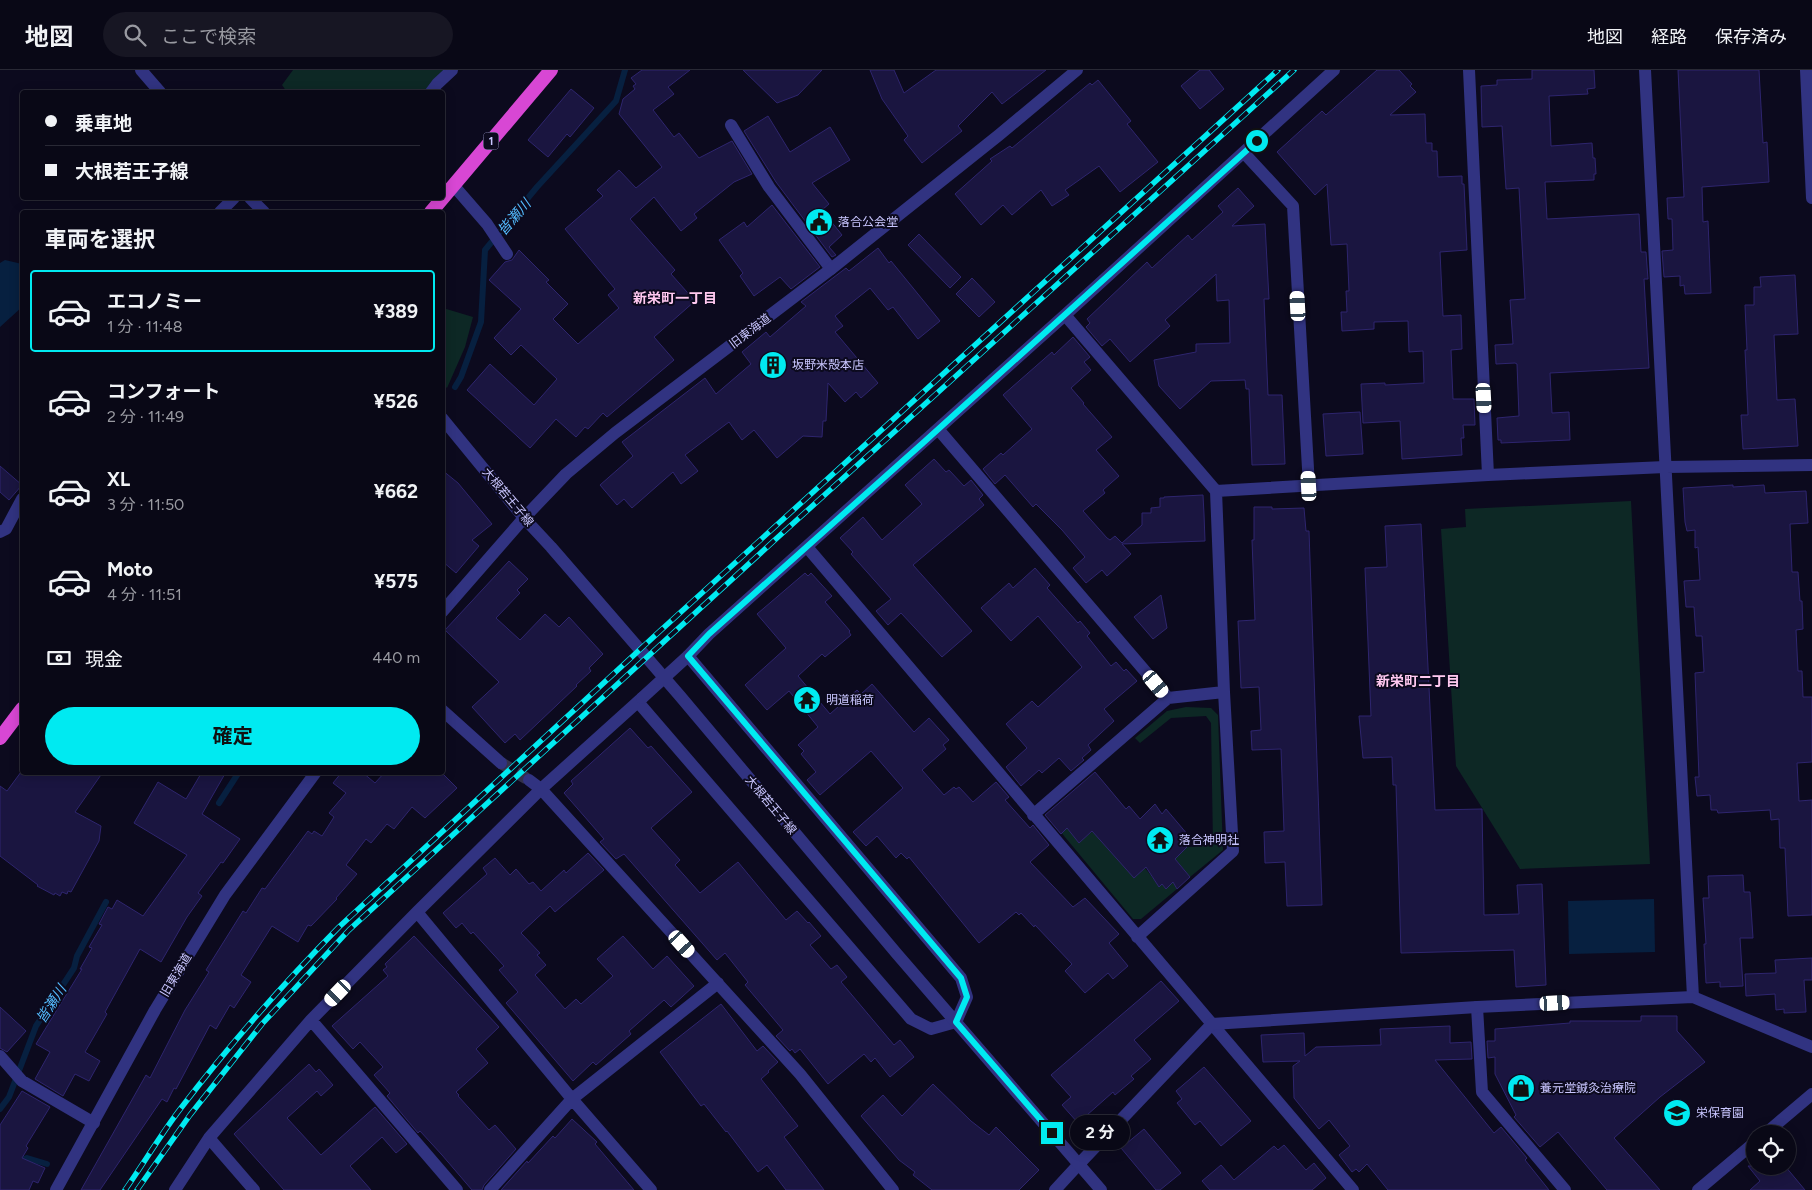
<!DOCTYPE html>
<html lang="ja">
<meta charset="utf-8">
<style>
body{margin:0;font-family:Figtree,"Noto Sans JP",sans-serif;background:#171623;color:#f1f3f6;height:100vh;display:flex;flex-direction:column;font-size:19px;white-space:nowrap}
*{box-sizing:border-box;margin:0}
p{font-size:16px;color:#999aa1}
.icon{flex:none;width:28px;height:28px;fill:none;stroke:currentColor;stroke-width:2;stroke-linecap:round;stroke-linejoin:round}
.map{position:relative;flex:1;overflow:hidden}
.side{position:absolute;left:20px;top:140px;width:425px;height:565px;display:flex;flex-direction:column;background:#090816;border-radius:5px;box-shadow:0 2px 12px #0003,0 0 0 1px #292935}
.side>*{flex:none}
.banner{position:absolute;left:20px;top:20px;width:425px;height:110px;border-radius:5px;box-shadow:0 2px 12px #0003,0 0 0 1px #292935;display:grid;align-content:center;height:110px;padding:0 25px;background:#090816}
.controls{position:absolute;left:1746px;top:1055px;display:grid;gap:10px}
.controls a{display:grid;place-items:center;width:50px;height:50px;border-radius:50%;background:#090816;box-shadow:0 2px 12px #0003,0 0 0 1px #292935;font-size:25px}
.end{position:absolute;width:22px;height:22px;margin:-11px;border:6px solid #00eaf1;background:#111;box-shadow:0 0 0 2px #111}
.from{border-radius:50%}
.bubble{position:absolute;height:35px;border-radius:18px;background:#090816;box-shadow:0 2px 12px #0003,0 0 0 1px #292935;font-size:16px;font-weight:700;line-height:35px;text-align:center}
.car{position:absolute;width:15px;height:30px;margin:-15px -8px;border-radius:6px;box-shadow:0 0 4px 1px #0007;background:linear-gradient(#fff 24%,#345 0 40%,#fff 0 76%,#345 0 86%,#fff 0)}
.banner b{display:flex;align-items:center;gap:18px;height:48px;font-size:19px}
.banner b+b{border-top:1px solid #292935}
.banner i{width:12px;height:12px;background:#f1f3f6}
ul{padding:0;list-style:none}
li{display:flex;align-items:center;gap:15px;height:82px;margin:0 10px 8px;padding:0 15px;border:2px solid transparent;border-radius:5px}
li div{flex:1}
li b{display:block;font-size:19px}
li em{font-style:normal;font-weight:700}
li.active{border-color:#00eaf1}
li>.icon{width:45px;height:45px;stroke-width:1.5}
h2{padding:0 25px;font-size:22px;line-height:60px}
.pay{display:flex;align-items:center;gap:12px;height:55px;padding:0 25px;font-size:19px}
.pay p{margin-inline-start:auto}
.primary-button{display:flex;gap:10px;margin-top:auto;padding:10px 25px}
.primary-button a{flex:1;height:58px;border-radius:30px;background:#00eaf1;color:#111;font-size:20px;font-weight:700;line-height:58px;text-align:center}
header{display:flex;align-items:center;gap:30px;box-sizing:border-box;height:70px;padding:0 25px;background:#090816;border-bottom:1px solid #292935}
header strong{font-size:24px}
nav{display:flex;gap:28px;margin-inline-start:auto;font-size:18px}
.search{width:350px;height:45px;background:#171623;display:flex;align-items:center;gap:12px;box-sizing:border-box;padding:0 18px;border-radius:28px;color:#999aa1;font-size:19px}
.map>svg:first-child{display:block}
.green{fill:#0d2825}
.water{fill:#072040}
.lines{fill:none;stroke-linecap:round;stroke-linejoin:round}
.stream{stroke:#072040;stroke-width:6}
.building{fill:#1a1540;stroke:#2e256e}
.minor-tunnel{stroke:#32304b;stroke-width:12;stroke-dasharray:12 6;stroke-linecap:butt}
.service{stroke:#313381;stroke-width:12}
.minor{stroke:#313381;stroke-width:12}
.tertiary{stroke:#313381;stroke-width:12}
.trunk{stroke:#d847d4;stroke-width:14}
.rail-casing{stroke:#00eaf1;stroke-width:5.5}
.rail{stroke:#0c0a1e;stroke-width:4;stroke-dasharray:11;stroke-linecap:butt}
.minor-bridge{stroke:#313381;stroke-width:12}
.route{stroke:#00eaf1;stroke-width:6}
.labels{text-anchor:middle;stroke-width:4;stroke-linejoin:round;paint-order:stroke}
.shield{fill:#0c0a1e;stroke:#908ebc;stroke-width:1}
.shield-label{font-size:11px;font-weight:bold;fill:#c9c6ff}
.poi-label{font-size:12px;fill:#c9c6ff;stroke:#0c0a1e;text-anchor:start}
.street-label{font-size:12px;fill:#c9c6ff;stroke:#0c0a1e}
.water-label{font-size:14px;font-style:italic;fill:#54bcff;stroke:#0c0a1e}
.neighbourhood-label{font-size:14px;font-weight:bold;fill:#ffc8ef;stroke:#0c0a1e}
</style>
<header>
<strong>地図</strong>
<div class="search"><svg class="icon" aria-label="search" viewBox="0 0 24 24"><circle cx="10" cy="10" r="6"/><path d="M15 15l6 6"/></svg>ここで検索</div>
<nav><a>地図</a><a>経路</a><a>保存済み</a></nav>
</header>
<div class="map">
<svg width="1812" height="1120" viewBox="0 0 1812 1120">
<rect width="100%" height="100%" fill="#0c0a1e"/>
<path class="green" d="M293,0H448L427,22H287L282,15Z
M443,238L473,247L465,277L447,318L442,313Z
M1631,431L1650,794L1520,799L1456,696L1441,459L1466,457L1465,439Z
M1186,637L1211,638L1218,645L1223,780L1190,807L1175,789L1187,777L1213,775L1211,653L1206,646L1171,648L1140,673L1135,668L1167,641Z
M1051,740L1079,772L1093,761L1134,807L1145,798L1159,816L1162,814L1166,819L1173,812L1177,819L1141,849H1133L1050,749Z"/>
<path class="water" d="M5,190L22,194V237L0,257V193Z
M1654,829L1655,882L1569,884L1568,831Z"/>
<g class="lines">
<path class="stream" d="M455,317L461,307L481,252L485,180L537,117L616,31L625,0
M219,733L239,702
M0,1039L9,1027L36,956L74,898L77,886L106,832
M17,1092L27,1088L47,1094"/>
</g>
<path class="building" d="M642,0H690L668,17L674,24L653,40L674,67L679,63L699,88L732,71L752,104L734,112L694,144L697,148L681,161L654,127L630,149L675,200L671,204L695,231L654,267L674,290L607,347L603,343L588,359L585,357L576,367L556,349L530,378L467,320L490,294L534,335L557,309L521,275L511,285L494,268L521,239L489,210L505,192L512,190L519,180L549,210L546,212L568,234L553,249L578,274L619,238L608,225L615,219L565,159L603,126L597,120L619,100L636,118L662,97L619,44L623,29L635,19L633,16L636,14L631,8Z
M743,0H822L798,25L777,33Z
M870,0H894L904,23L936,0H1046L1002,34L992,22L958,56L962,61L922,93L904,70L908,66L882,29Z
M1200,0H1209L1224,19L1200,39L1181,16Z
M1377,0H1399L1412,14L1410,16L1416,22L1390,45L1425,44L1426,73H1432V81H1437L1438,107L1462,106V114H1464L1467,180L1440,182L1443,246L1461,245L1462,279L1451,280L1453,329H1474L1475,355H1463L1464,368H1461L1462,385L1402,389L1400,351L1363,353L1361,314L1385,313V315L1424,313L1423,281L1409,282L1408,251L1374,252V259L1342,261L1341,242H1347L1346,221H1349L1347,174L1331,175L1327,114L1315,125L1277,82L1322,41L1326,45Z
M1532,0H1594L1595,18L1587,19L1588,24L1549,26L1551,76L1592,73L1593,88H1595L1596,104H1594V110L1545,112L1547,149L1639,144L1641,182H1646L1648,209H1644L1649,298L1550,303L1552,343L1569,342L1570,370L1501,373V370H1498L1497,348L1519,346L1517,294L1515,293L1496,294L1495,275L1513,274L1510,230L1525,229L1519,118L1506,119L1502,56L1482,57L1481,16L1497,15V10L1532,9Z
M1678,0H1759L1763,73L1767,72L1769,112L1702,117L1703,152L1708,151L1711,223L1685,224L1684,215L1680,216V206L1664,207L1662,181L1673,180L1672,149H1668L1667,128L1684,127Z
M1098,10L1131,51L1127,54L1158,92L1120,122L1099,96L1065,120L1069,125L1052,136L1041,120L1012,145L1003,135L981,155L955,124L992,91L990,89L1010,76L1012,78L1090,13L1092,15Z
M571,19L594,38L570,67L567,64L548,87L528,70Z
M768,46L790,82L830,57L850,90L812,113L829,134L822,140L842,165L829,177L836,185L832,187L776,112L744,61Z
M1238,118L1254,136L1232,156L1265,154L1269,229H1264L1268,325H1282L1285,394L1252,395L1249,319H1246L1245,310L1211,311L1180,339L1159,316L1154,290L1196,282V274L1230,273L1229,230L1217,231L1216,204L1165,250L1170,256L1130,292L1110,269L1102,276L1086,257L1090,253L1087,249L1147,192L1152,198L1188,165L1192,170L1223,142L1218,136Z
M772,135L820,197L791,219L780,207L754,226L740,206L743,203L719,170L744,152L747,157Z
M919,164L961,207L950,218L908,175Z
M878,178L889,193L891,191L940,251L918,269L893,237L888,240L870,218L835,246L843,256L835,262L878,313L861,328L856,322L845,332L828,313L826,351H823L822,367L803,366L777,388L754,360L742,370L729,352L685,385L698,401L681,414L673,402L632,438L624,429L617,435L600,415L633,386L622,372L705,308L716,324L751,294L742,282L766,262L770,267L806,236L801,232L846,198L849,201Z
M1795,205L1798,264L1774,265L1777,330L1795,329L1798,376L1743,379L1741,345H1748L1745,280H1747L1745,235H1754V217H1761L1760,207Z
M972,208L995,232L979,247L956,224Z
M1073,267L1090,287L1084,292L1091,300L1071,318L1084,333L1083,334L1112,367L1096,380L1119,406L1103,420L1105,423L1083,441L1107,468L1110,470L1115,466L1122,473L1142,455V443H1151V438L1160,437V428H1164V427L1203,425L1204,444L1205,471L1122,474L1131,484L1107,506L1102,500L1086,513L1073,498L1085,487L1062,460L1036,434L1033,437L1005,405L995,414L983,399L1001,383L1003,385L1032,359L1003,325L1052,282L1054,285Z
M1360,342L1363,384L1326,386L1323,344Z
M934,389L946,402L949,400L964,416L971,410L983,425L979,429L984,435L913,495L972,561L942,587L901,543L888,555L876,541L891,529L851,484L853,482L840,468L863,447L882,470L922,434L905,415Z
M0,396L22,415L9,430L0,422Z
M442,400L458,413L492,454L472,470L479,476L456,503L442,491Z
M1733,415V417L1764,415L1765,423L1806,421L1808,453L1790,454L1792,502H1798L1800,531H1802L1803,559L1796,560L1798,601H1802L1803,627H1812V692L1797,693L1799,731L1812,730V845L1788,846L1785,778H1780L1779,749L1771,750L1770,740L1718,743L1717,740H1711L1710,725L1697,726L1695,707H1699L1695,603L1704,602L1702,566H1696L1694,537H1686L1684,511L1700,510L1698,477L1695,478V460L1687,461L1685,452L1683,418Z
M1254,437H1272V439L1304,438L1306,461H1309L1322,835L1287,836L1285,792L1265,793L1264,762L1284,761L1281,679L1252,680L1251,661L1261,660L1259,617L1241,618L1238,551L1255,550L1252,470H1254Z
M1421,454L1435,740L1482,739L1484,845L1519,844L1517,815L1542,814L1546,915L1516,917L1514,880L1401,883L1396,715H1393L1392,687L1363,688L1359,646H1371L1365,498L1387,497L1385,456Z
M509,491L528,509L517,520L520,523L496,548L520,570L545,544L559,557L569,547L603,584L589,598L591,601L576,615L577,616L520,670L515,664L505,673L472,637L499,612L445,560Z
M1035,498L1050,515L1047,518L1078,553L1080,551L1090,563L1087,566L1111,596L1116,592L1124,601L1126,599L1137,611L1104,639L1114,651L1088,675L1091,680L1082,688L1084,690L1071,701L1059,688L1042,703L1039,700L1021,716L1006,697L1027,678L1006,654L1032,631L1038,637L1082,597L1038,546L1011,571L981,538L1009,513L1013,518Z
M805,503L808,506L811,503L832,526L825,532L850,561L849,562L851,565L825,587L822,584L798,606L830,644L857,620L861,624L872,614L914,662L929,648L949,670L943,675L946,679L922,700L944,725L954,717L956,719L959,717L973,732L996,712L1009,727L1005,730L1030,758L1033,755L1049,775L1030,792L1073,837L1085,828L1119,864L1109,873L1128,896L1113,909L1108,903L1085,923L1065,901L1072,894L1035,855L1034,857L1021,843L1019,845L1016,842L979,873L909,787L907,789L901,783L896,788L877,766L866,776L853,762L903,718L871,681L820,725L807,710L816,702L801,684L804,681L798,675L818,657L789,621L767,640L745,615L786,578L757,544Z
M1161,525L1167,558L1153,569L1134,547Z
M630,658L648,678L651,676L692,722L651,758L680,790L675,795L700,823L738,792L786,850L797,841L808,853L809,852L821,866L810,875L831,899L837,895L847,907L841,912L894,975L900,970L914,987L890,1007L875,988L871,992L864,984L828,1014L800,979L795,983L792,979L790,981L776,966L783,960L745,915L748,912L725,883L717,890L624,784L616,789L600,772L604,769L564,723L573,714L571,711Z
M21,702H103L75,742L101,756L99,771L71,822L68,821L67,824L62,822L60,826L55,823L54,825L37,816L38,815L0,786V716L7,721Z
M202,702H226L202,744L240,769L223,793L221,792L198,823L202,826L187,847L161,892L140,879L105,942L107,944L85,982L100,991L89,1011L75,1004L63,1026L35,1009L50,982L36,974L82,899H80L92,878L89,877L102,855L99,854L108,837L112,839L117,830L143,846L187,785L134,753L158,712L186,729Z
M342,702H362L375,713L385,702H441L457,718L425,748L412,737L394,759L387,754L371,773L366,769L346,795L357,804L336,828L337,829L311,856L308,855L298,872L272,856L241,905L251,912L234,938L230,935L216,959L210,955L176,1019L174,1018L167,1032L162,1029L100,1120H81L146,1005L150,1008L185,940L209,902L206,900L243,841L246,843L262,818L265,819L308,761L312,764L314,761L322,766L334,747L329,743L346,723L333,713Z
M1095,702L1126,739L1129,736L1140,749L1155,734L1162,744L1166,739L1188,765L1181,771L1187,777L1175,789L1190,807L1177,819L1173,812L1166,819L1162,814L1159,817L1146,797L1134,808L1092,761L1079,773L1067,758L1061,764L1045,745Z
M588,783L604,800L555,842L550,836L521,863L540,883L537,885L546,895L535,905L565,939L576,929L581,934L613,906L597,889L623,866L653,899L667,886L694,916L671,937L664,930L629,961L631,964L596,995L593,992L573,1011L506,933L518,922L499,900L504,896L473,862L471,864L462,853L456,858L443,843L487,804L483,798L495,788L510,805L516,799L529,814L533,812L541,821L564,800L566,803Z
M1743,805L1744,822H1750L1753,868H1740L1743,916L1720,917V912L1706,913L1704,874H1706L1703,828H1709L1708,806Z
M414,866L499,957L476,979L488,993L456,1022L459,1025L458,1026L489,1060L495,1055L516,1079L484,1115L482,1120H472L442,1085L420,1061L418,1063L387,1026L390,1023L374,1005L383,997L360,972L353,979L332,956L388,906L383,900L387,897L385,894Z
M1812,888V910H1804L1806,942L1784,943V939L1776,940L1775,924L1746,926L1745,904L1776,903L1775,890Z
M1161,911L1179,931L1134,970L1151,989L1131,1006L1134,1009L1115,1025L1113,1022L1078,1053L1062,1035L1071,1027L1051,1005Z
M721,934L757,981L763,976L778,992L768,1001L769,1002L761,1009L798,1056L784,1067L824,1120H786L767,1095L758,1102L727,1061L726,1062L704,1034L701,1036L660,982Z
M0,937L26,961L7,982L0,978Z
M1641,946H1677V961L1705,992L1660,1027L1614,1068L1660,1120H1607L1558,1062L1540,1077L1514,1047L1516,1045L1495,1004V987L1488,988L1487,971H1495V959L1570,953V951H1641Z
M1450,956V973L1471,972L1472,989L1435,990L1494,1063L1501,1057L1527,1088L1525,1090L1549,1120H1388L1367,1094L1359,1102L1356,1099L1352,1102L1339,1085L1350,1076L1329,1050L1319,1059L1294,1028L1293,996L1300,991L1263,992L1261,965L1304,963L1305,986L1316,977L1381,975L1380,959Z
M309,994L316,1002L319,999L333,1015L321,1026L317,1021L287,1048L321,1085L375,1037L407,1074L396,1083L382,1067L350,1096L371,1120H284L234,1064Z
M1204,997L1251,1051L1221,1076L1200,1051L1195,1055L1177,1033L1182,1029L1176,1021Z
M933,1014L971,1051L989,1065L996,1057L1039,1100L1019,1120H932L913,1105L915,1102L899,1090L861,1046L883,1025L902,1046Z
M22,1021L50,1037L26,1076L28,1078L22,1088L45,1098L38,1113L33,1111L29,1120H0V1055Z
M572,1049L597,1072L595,1074L634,1120H501L527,1091L528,1093L553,1066L555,1068Z
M1144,1059L1181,1103L1160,1120H1156L1121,1078Z
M1284,1075L1306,1100L1314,1093L1326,1108L1312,1120H1210L1202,1111L1221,1095L1234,1110L1274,1076L1278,1080Z
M1748,1096H1785L1805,1120H1750L1760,1111Z"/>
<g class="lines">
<path class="minor-tunnel" d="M501,693L529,710"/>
<path class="service" d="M431,22L437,14L452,0
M731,55L769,117L831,199
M454,116L487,154L507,184"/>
<path class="minor" d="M1469,0L1488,405
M1645,0L1693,927
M1244,83L1293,136L1309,416
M220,142L234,128
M1065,245L1216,421L1224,622L1233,781L1137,867
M938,359L1168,628
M1216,421L1488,405L1665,397L1812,395
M0,462L6,459L22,429
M807,477L1353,1120
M638,632L911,949L931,959L956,952L967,927L961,908L688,586L709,564L1065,245L1334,0
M442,640L501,693
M529,710L541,719L800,1004L893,1120
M1033,745L1168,628L1224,622
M417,842L572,1029L651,1120
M1477,937L1482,1022L1565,1120
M311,950L457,1120
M0,986L22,1011L94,1053
M1765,1064L1812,1024
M209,1068L254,1120
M175,1120L209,1068L311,950L417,842L541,719L642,628
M490,1120L572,1029L718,913
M1055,1120L1079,1094
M1698,1120L1755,1072"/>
<path class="tertiary" d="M141,0L160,22
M1806,0L1812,128
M250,128L264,142
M442,348L524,448L551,477L680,626L897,884L1101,1120
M442,542L524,448L566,404L615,363L831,199L999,65L1077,0
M1079,1094L1212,954L1477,937L1693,927L1812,977
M56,1120L155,940L225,825L316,702"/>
<path class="trunk" d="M431,142L551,0
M0,668L22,639"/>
<g class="rail-casing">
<path id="rail" d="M125,1120C144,1093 161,1064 181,1038C230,974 283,914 339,857L660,561L1278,0
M137,1120L190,1045L262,954L349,860L777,468L1294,0"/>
</g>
<use href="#rail" class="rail"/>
<path class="minor-bridge" d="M642,628L688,586"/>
</g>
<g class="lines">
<path class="route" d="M1052,1063L956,952L967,927L961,908L688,586L709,564L924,372L1257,71"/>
</g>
<defs>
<g id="civic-disc" transform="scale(1.4375)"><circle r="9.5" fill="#00eaf1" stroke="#0c0a1e"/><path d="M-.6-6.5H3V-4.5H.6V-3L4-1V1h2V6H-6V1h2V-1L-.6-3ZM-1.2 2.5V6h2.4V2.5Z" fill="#111"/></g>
<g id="building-disc" transform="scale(1.4375)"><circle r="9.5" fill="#00eaf1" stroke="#0c0a1e"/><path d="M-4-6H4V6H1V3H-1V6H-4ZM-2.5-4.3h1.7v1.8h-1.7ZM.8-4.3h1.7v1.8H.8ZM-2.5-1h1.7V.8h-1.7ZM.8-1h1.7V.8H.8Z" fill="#111"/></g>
<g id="temple-disc" transform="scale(1.4375)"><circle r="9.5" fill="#00eaf1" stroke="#0c0a1e"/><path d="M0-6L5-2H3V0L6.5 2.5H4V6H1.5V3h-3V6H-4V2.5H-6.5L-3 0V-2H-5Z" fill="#111"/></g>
<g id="shop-disc" transform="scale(1.4375)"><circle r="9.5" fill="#00eaf1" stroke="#0c0a1e"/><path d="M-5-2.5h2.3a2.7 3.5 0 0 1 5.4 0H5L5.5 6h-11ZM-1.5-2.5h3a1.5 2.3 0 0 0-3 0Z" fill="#111"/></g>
<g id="school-disc" transform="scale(1.4375)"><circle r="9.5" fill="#00eaf1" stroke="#0c0a1e"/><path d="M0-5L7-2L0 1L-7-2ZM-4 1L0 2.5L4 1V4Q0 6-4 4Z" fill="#111"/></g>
</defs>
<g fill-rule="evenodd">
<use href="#civic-disc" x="819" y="152"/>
<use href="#building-disc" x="773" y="295"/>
<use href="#temple-disc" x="807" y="630"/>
<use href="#temple-disc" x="1160" y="770"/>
<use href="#shop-disc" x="1521" y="1018"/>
<use href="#school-disc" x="1677" y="1043"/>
</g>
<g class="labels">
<rect class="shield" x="483.5" y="62.5" width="15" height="17" rx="4"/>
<g class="shield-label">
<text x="491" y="75">1</text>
</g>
<g class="poi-label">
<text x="838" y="156">落合公会堂</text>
<text x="792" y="299">坂野米殻本店</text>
<text x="826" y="634">明道稲荷</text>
<text x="1179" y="774">落合神明社</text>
<text x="1540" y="1022">養元堂鍼灸治療院</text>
<text x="1696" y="1047">栄保育園</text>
</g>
<g class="street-label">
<text transform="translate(750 261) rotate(-37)" y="4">旧東海道</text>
<text transform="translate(508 427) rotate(50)" y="4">大根若王子線</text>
<text transform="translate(771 735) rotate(50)" y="4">大根若王子線</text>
<text transform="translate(176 905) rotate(-59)" y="4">旧東海道</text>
</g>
<g class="water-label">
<text transform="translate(514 147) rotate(-49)" y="5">皆瀬川</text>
<text transform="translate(51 934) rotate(-57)" y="5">皆瀬川</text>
</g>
<g class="neighbourhood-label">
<text x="675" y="233">新栄町一丁目</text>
<text x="1418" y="616">新栄町二丁目</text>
</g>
</g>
</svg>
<div class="controls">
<a><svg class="icon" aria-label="locate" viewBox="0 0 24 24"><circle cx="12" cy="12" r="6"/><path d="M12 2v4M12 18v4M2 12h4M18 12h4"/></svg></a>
</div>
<i class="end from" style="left:1257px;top:71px"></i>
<i class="end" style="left:1052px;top:1063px"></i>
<div class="bubble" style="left:1070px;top:1045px;width:60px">2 分</div>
<i class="car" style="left:1298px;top:236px;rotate:357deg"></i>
<i class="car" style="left:1484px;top:328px;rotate:177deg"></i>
<i class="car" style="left:1309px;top:416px;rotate:357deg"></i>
<i class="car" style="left:1156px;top:614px;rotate:140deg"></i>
<i class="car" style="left:682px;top:874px;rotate:138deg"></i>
<i class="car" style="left:338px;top:923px;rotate:224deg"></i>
<i class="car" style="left:1555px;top:933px;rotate:87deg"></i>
<div class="banner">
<b><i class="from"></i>乗車地</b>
<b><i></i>大根若王子線</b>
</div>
<section class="side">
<h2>車両を選択</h2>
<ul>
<li class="active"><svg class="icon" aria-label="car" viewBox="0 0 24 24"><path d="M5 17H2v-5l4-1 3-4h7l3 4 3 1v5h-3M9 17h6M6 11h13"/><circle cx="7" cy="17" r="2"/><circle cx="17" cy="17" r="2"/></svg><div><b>エコノミー</b><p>1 分 · 11:48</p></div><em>¥389</em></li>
<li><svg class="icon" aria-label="car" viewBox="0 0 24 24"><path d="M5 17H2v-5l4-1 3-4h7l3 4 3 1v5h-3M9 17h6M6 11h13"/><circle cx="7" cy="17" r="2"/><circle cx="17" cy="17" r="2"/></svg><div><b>コンフォート</b><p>2 分 · 11:49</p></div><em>¥526</em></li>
<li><svg class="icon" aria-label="car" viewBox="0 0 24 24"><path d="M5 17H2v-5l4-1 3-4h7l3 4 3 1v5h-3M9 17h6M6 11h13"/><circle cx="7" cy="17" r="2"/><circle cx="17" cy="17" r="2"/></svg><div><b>XL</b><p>3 分 · 11:50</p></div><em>¥662</em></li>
<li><svg class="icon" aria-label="car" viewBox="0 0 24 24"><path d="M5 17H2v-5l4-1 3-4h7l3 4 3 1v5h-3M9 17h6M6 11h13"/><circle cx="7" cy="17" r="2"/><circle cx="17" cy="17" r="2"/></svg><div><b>Moto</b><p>4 分 · 11:51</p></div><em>¥575</em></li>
</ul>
<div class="pay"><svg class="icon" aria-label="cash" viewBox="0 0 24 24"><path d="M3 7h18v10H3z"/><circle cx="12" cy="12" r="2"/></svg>現金<p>440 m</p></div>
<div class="primary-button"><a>確定</a></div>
</section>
</div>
